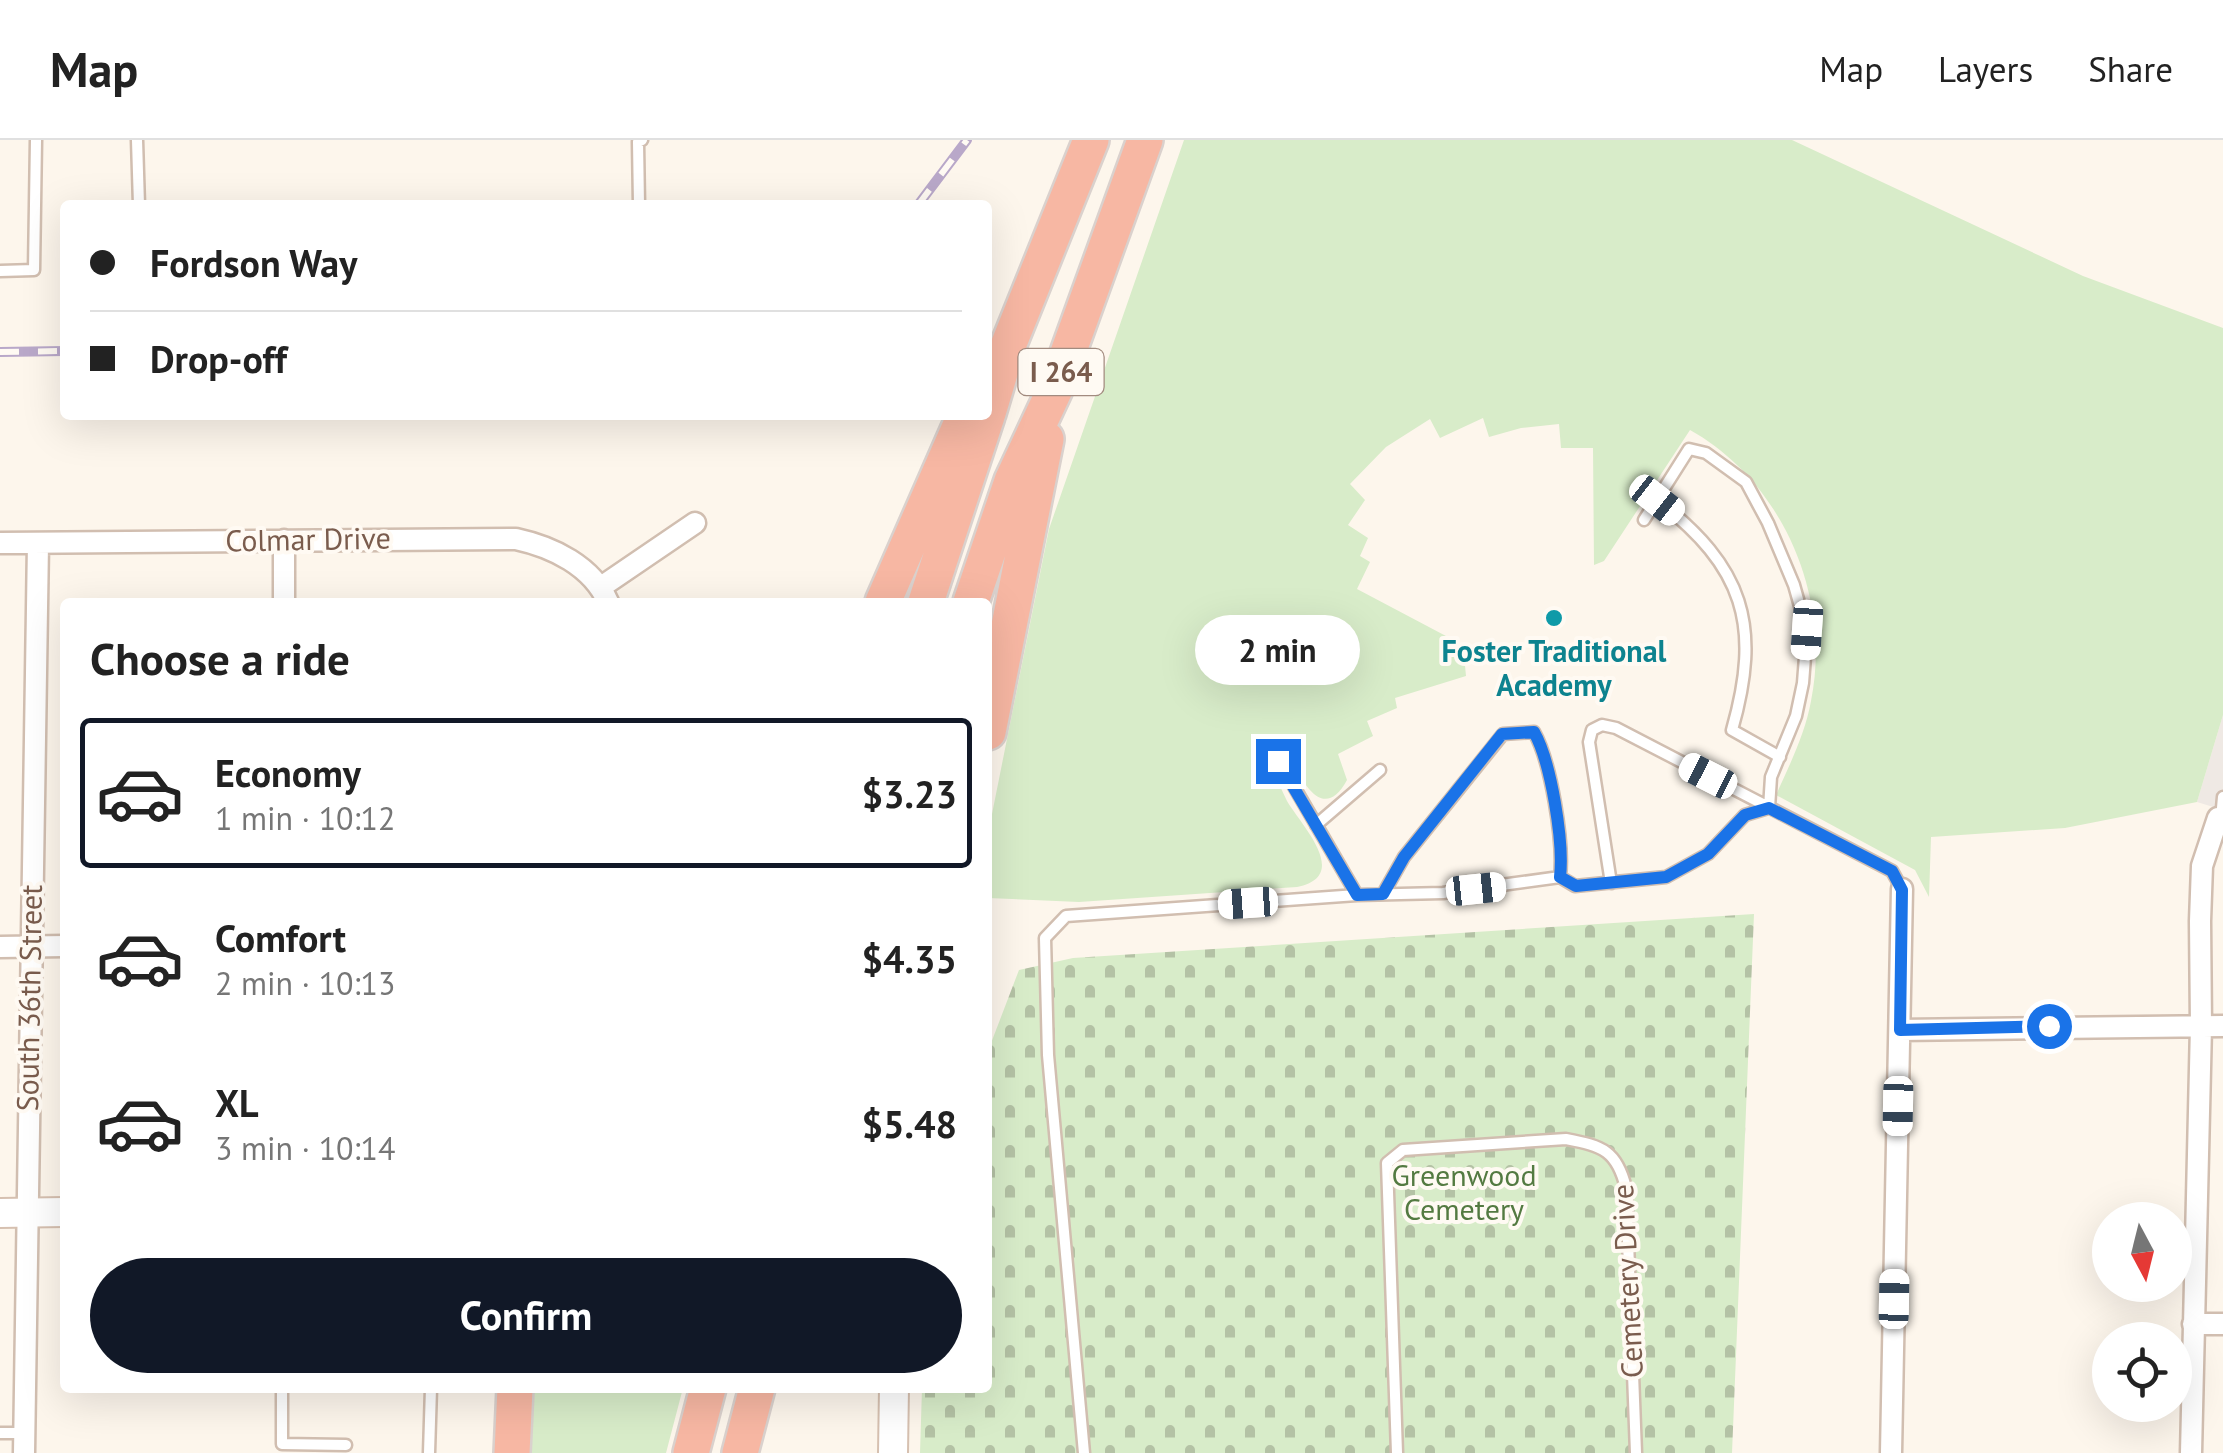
<!DOCTYPE html>
<meta charset="utf-8">
<style>
body{margin:0;font-family:"PT Sans",sans-serif;background:#f2f2f2;color:#222;height:100vh;display:flex;flex-direction:column;font-size:38px;white-space:nowrap}
*{box-sizing:border-box;margin:0}
p{font-size:32px;color:#767676}
.icon{flex:none;width:55px;height:55px;fill:none;stroke:currentColor;stroke-width:2;stroke-linecap:round;stroke-linejoin:round}
.map{position:relative;flex:1;overflow:hidden}
.side{position:absolute;left:60px;top:458px;width:932px;height:795px;display:flex;flex-direction:column;background:#fff;border-radius:10px;box-shadow:0 10px 40px #0002}
.side>*{flex:none}
.hud{position:absolute;left:60px;top:60px;width:932px;height:220px;border-radius:10px;box-shadow:0 10px 40px #0002;display:grid;align-content:center;height:220px;padding:0 30px;background:#fff}
.needle{width:65px;rotate:173deg}
.tools{position:absolute;left:2092px;top:1062px;display:grid;gap:20px}
.tools a{display:grid;place-items:center;width:100px;height:100px;border-radius:50%;background:#fff;box-shadow:0 10px 40px #0002;font-size:50px}
.end{position:absolute;width:45px;height:45px;margin:-22px;border:12px solid #1a73e8;background:#fff;box-shadow:0 0 0 5px #fff}
.from{border-radius:50%}
.bubble{position:absolute;height:70px;border-radius:35px;background:#fff;box-shadow:0 10px 40px #0002;font-size:32px;font-weight:800;line-height:70px;text-align:center}
.car{position:absolute;width:30px;height:60px;margin:-30px -15px;border-radius:12px;box-shadow:0 0 8px 2px #0007;background:linear-gradient(#fff 24%,#345 0 40%,#fff 0 76%,#345 0 86%,#fff 0)}
.hud b{display:flex;align-items:center;gap:35px;height:95px;font-size:38px}
.hud b+b{border-top:2px solid #e0e0e0}
.hud i{width:25px;height:25px;background:#222}
ul{padding:0;list-style:none}
li{display:flex;align-items:center;gap:30px;height:150px;margin:0 20px 15px;padding:0 10px;border:5px solid transparent;border-radius:10px}
li div{flex:1}
li b{display:block;font-size:38px}
li em{font-style:normal;font-weight:800}
li.selected{border-color:#111827}
li>.icon{width:90px;height:90px;stroke-width:1.5}
h2{padding:0 30px;font-size:45px;line-height:120px}
.cta{display:flex;gap:20px;margin-top:auto;padding:20px 30px}
.cta a{flex:1;height:115px;border-radius:60px;background:#111827;color:#fff;font-size:40px;font-weight:800;line-height:115px;text-align:center}
header{display:flex;align-items:center;gap:60px;box-sizing:border-box;height:140px;padding:0 50px;background:#fff;border-bottom:2px solid #e0e0e0}
header strong{font-size:48px}
nav{display:flex;gap:55px;margin-inline-start:auto;font-size:35px}
.map>svg:first-child{display:block}
.industrial{fill:#efe9e4}
.green{fill:#d8ecc9}
.cemetery{fill:url(#cemetery-stones)}
.lines{fill:none;stroke-linecap:round;stroke-linejoin:round}
.service-casing{stroke:#d1beb0;stroke-width:15}
.minor-casing{stroke:#d1beb0;stroke-width:25}
.secondary-casing{stroke:#d6c0b0;stroke-width:32}
.motorway-casing{stroke:#dad1cd;stroke-width:40}
.service{stroke:#fff;stroke-width:10}
.minor{stroke:#fff;stroke-width:20}
.secondary{stroke:#fff;stroke-width:28}
.motorway{stroke:#f7b7a3;stroke-width:35}
.rail-casing{stroke:#b9a8c9;stroke-width:10}
.rail{stroke:#fffaf3;stroke-width:6;stroke-dasharray:19;stroke-linecap:butt}
.route{stroke:#1a73e8;stroke-width:12}
.culture-dot{fill:#0f9aa8;stroke:#fffaf3;stroke-width:4}
.labels{text-anchor:middle;stroke-width:8;stroke-linejoin:round;paint-order:stroke}
.shield{fill:#fffaf3;stroke:#a28b7f;stroke-width:2.5}
.shield-label{font-size:28px;font-weight:bold;fill:#7a5c4d}
.street-label{font-size:30px;fill:#7a5c4d;stroke:#fffaf3}
.culture-label{font-size:30px;font-weight:bold;fill:#0d838f;stroke:#fffaf3}
.park-label{font-size:30px;fill:#537a41;stroke:#fffaf3}
</style>
<header>
<strong>Map</strong>
<nav><a>Map</a><a>Layers</a><a>Share</a></nav>
</header>
<div class="map">
<svg width="2223" height="1313" viewBox="0 0 2223 1313">
<defs>
<pattern id="cemetery-stones" width="16" height="16" patternUnits="userSpaceOnUse" patternTransform="scale(2.5)"><rect width="16" height="16" fill="#d8ecc9"/><path d="M2 7V4a2 2 0 0 1 4 0v3zM10 15v-3a2 2 0 0 1 4 0v3z" fill="#b4c2a5"/></pattern>
</defs>
<rect width="100%" height="100%" fill="#fdf6ec"/>
<path class="industrial" d="M2223,575V670L2197,662Z"/>
<path class="green" d="M1184,0H1792L2083,136L2223,188V575L2197,662L2065,688L1931,697L1929,757L1915,730L1776,655C1790,624 1805,594 1811,561C1832,457 1783,342 1690,290L1604,421L1594,425L1593,308H1561L1559,284L1521,288L1489,297L1483,278L1440,298L1430,279L1386,307L1350,344L1365,360L1348,385L1368,398L1360,416L1370,422L1357,449L1463,505L1466,536L1395,558L1397,568L1367,581L1373,596L1338,614L1347,640C1321,688 1297,632 1287,609L1269,617C1274,632 1280,647 1287,661C1301,685 1352,736 1297,747L1079,762L988,758V694L1049,389Z
M529,1248H683L666,1313H526Z"/>
<path class="cemetery" d="M1754,774L1732,1313H920L922,1248H988V911L1019,830L1073,818Z"/>
<g class="lines">
<g class="service-casing">
<path id="service" d="M137,0L139,65
M639,65L638,2L642,0
M0,131L34,130L36,0
M1657,360C1744,427 1762,485 1732,590L1780,617
M1644,380L1689,309L1706,313L1746,342L1768,383L1794,445L1807,491L1803,543L1796,576L1771,637L1769,668
M1279,621L1357,755
M2221,679L2223,657
M1316,685L1380,630
M1560,737L1575,746L1666,737L1708,714L1745,675L1768,668
M1611,743L1589,602L1592,590L1602,585L1616,588L1892,731L1902,749
M282,1248V1304L346,1305
M0,1293H24
M429,1313L431,1248
M1084,1313L1048,915L1045,798L1066,776L1357,755L1443,753L1560,737C1564,702 1551,622 1534,592L1503,594L1404,717L1383,754
M1397,1313L1387,1023L1403,1010L1566,999C1603,1006 1617,1011 1626,1048L1636,1313"/>
</g>
<g class="minor-casing">
<path id="minor" d="M284,400V462
M0,403L516,399C553,407 592,426 608,462
M601,447L695,383
M0,807L65,806
M1900,890L2223,886
M2193,1184H2223
M24,1313L38,403
M1891,1313L1902,749
M2191,1313L2201,886L2200,781L2202,726L2218,678"/>
</g>
<g class="secondary-casing">
<path id="secondary" d="M0,1073L65,1072
M893,1313L894,1248"/>
</g>
<g class="motorway-casing">
<path id="motorway" d="M988,273L1008,206L1091,0
M883,462L965,275
M926,462L987,276
M971,462L1012,341L1055,249L1145,0
M988,592L1046,299
M512,1313L515,1248
M691,1313L708,1248
M740,1313L757,1248"/>
</g>
<use href="#service" class="service"/>
<use href="#minor" class="minor"/>
<use href="#secondary" class="secondary"/>
<use href="#motorway" class="motorway"/>
<g class="rail-casing">
<path id="rail" d="M918,65L967,0
M0,212L65,211"/>
</g>
<use href="#rail" class="rail"/>
</g>
<g class="lines">
<path class="route" d="M1278,621L1357,755L1383,754L1404,717L1502,594L1534,592C1551,622 1564,702 1560,737L1576,746L1666,737L1708,714L1745,675L1769,668L1892,731L1902,750L1900,890L2049,886"/>
</g>
<circle class="culture-dot" cx="1554" cy="478" r="10"/>
<g class="labels">
<rect class="shield" x="1018.5" y="209" width="85" height="46" rx="8"/>
<g class="shield-label">
<text x="1061" y="242">I 264</text>
</g>
<g class="street-label">
<text transform="translate(308 400) rotate(-1)" y="10">Colmar Drive</text>
<text transform="translate(30 858) rotate(-89)" y="10">South 36th Street</text>
<text transform="translate(1628 1141) rotate(-93)" y="10">Cemetery Drive</text>
</g>
<g class="culture-label">
<text x="1554" y="522">Foster Traditional<tspan x="1554" dy="34">Academy</tspan></text>
</g>
<g class="park-label">
<text x="1464" y="1046">Greenwood<tspan x="1464" dy="34">Cemetery</tspan></text>
</g>
</g>
</svg>
<div class="tools">
<a><svg class="needle" viewBox="-14 -14 28 28"><path d="M0-13l5 13h-10z" fill="#e53935"/><path d="M0 13l5-13h-10z" fill="#767676"/></svg></a>
<a><svg class="icon" aria-label="locate" viewBox="0 0 24 24"><circle cx="12" cy="12" r="6"/><path d="M12 2v4M12 18v4M2 12h4M18 12h4"/></svg></a>
</div>
<i class="end from" style="left:2049px;top:886px"></i>
<i class="end" style="left:1278px;top:621px"></i>
<div class="bubble" style="left:1195px;top:475px;width:165px">2 min</div>
<i class="car" style="left:1657px;top:360px;rotate:128deg"></i>
<i class="car" style="left:1807px;top:490px;rotate:184deg"></i>
<i class="car" style="left:1708px;top:636px;rotate:297deg"></i>
<i class="car" style="left:1476px;top:749px;rotate:84deg"></i>
<i class="car" style="left:1248px;top:763px;rotate:266deg"></i>
<i class="car" style="left:1898px;top:966px;rotate:181deg"></i>
<i class="car" style="left:1894px;top:1159px;rotate:1deg"></i>
<div class="hud">
<b><i class="from"></i>Fordson Way</b>
<b><i></i>Drop-off</b>
</div>
<section class="side">
<h2>Choose a ride</h2>
<ul>
<li class="selected"><svg class="icon" aria-label="car" viewBox="0 0 24 24"><path d="M5 17H2v-5l4-1 3-4h7l3 4 3 1v5h-3M9 17h6M6 11h13"/><circle cx="7" cy="17" r="2"/><circle cx="17" cy="17" r="2"/></svg><div><b>Economy</b><p>1 min · 10:12</p></div><em>$3.23</em></li>
<li><svg class="icon" aria-label="car" viewBox="0 0 24 24"><path d="M5 17H2v-5l4-1 3-4h7l3 4 3 1v5h-3M9 17h6M6 11h13"/><circle cx="7" cy="17" r="2"/><circle cx="17" cy="17" r="2"/></svg><div><b>Comfort</b><p>2 min · 10:13</p></div><em>$4.35</em></li>
<li><svg class="icon" aria-label="car" viewBox="0 0 24 24"><path d="M5 17H2v-5l4-1 3-4h7l3 4 3 1v5h-3M9 17h6M6 11h13"/><circle cx="7" cy="17" r="2"/><circle cx="17" cy="17" r="2"/></svg><div><b>XL</b><p>3 min · 10:14</p></div><em>$5.48</em></li>
</ul>
<div class="cta"><a>Confirm</a></div>
</section>
</div>
